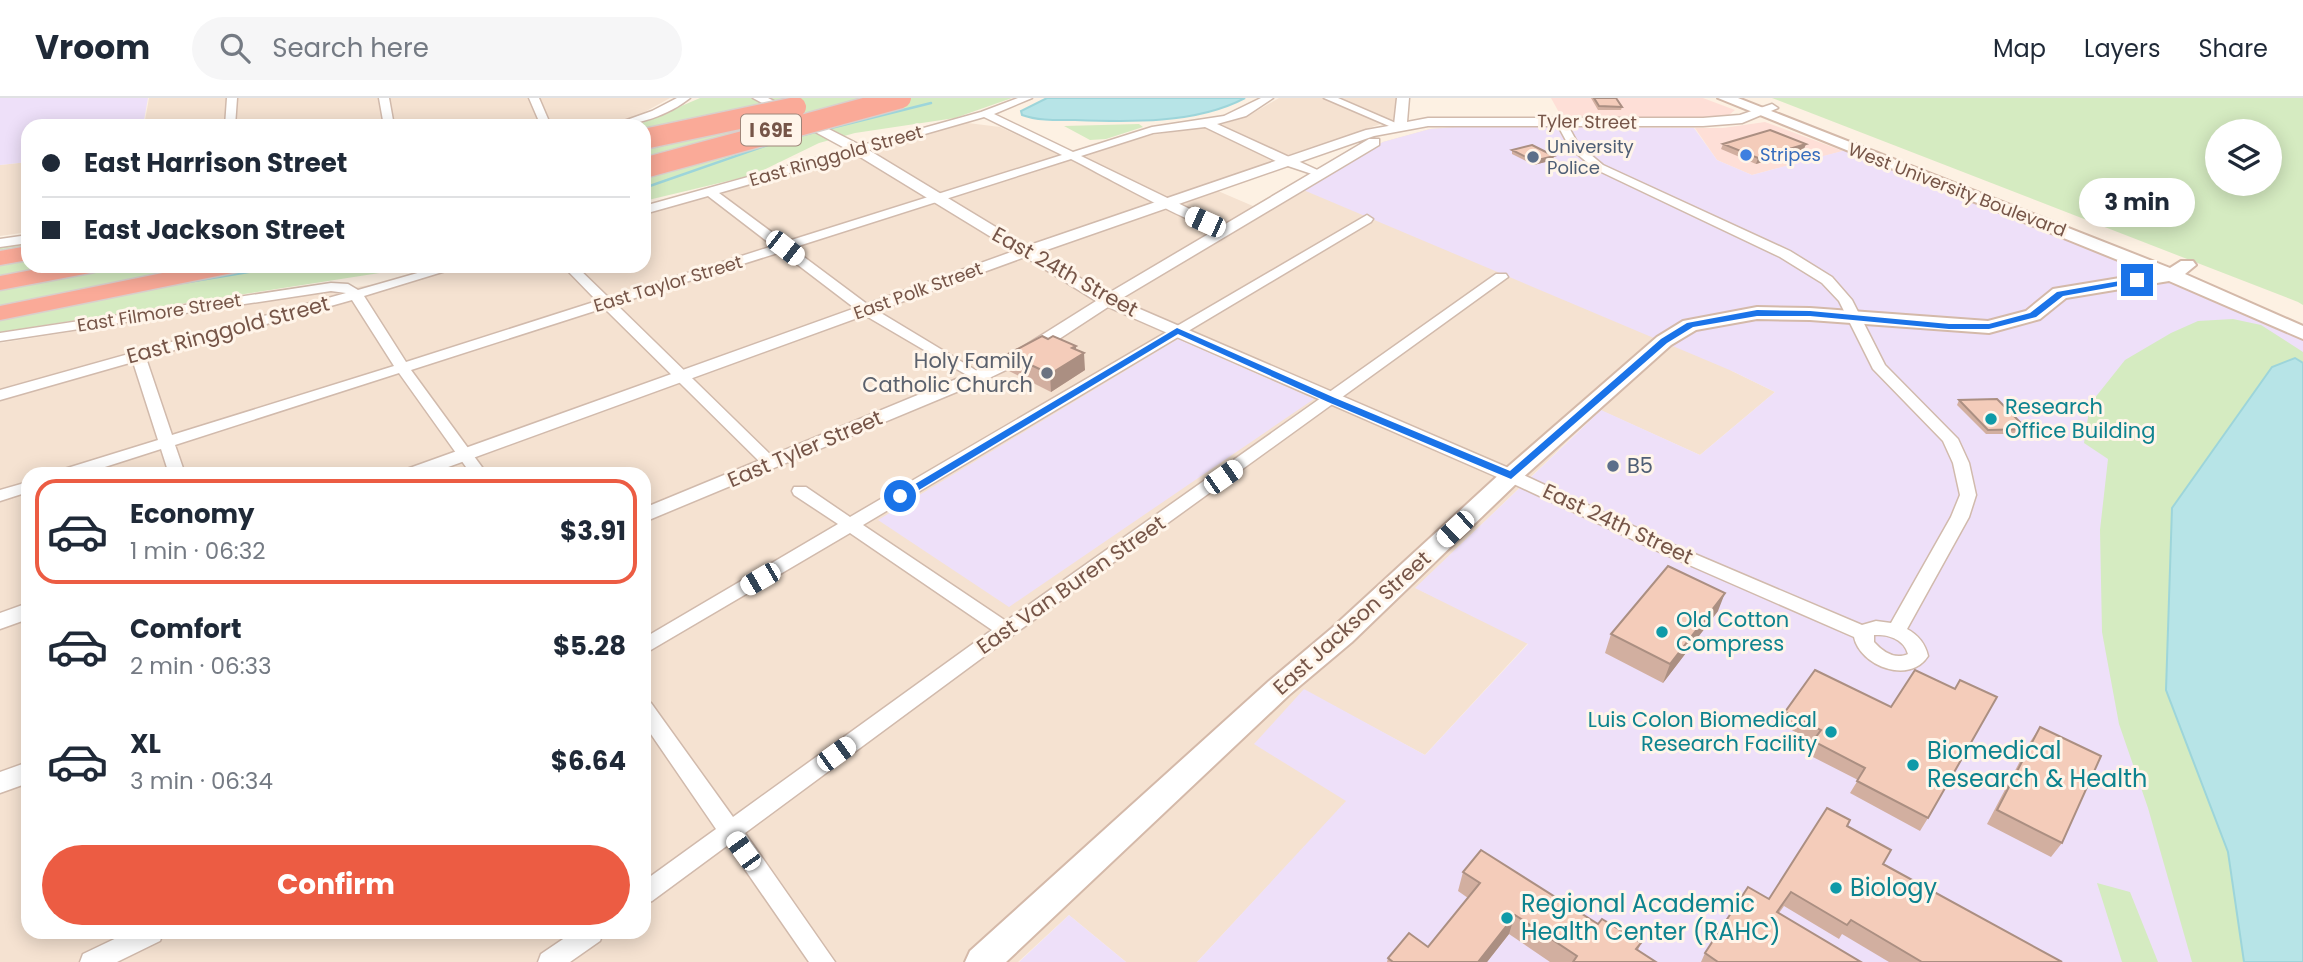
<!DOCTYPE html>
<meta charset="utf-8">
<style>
body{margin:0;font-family:Poppins,sans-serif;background:#f6f6f7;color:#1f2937;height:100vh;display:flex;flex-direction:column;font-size:26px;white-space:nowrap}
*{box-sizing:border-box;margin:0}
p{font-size:23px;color:#747a83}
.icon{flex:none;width:38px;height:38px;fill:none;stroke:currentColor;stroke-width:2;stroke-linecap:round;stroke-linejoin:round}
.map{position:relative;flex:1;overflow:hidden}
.panel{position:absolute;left:21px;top:369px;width:630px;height:472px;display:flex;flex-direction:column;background:#fff;border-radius:21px;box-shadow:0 4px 18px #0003}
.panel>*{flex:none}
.hud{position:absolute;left:21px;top:21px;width:630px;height:154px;border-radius:21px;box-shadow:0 4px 18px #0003;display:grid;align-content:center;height:154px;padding:0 21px;background:#fff}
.fabs{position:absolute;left:2205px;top:21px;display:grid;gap:14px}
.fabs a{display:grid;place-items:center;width:77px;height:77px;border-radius:50%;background:#fff;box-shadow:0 4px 18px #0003;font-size:35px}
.end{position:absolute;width:32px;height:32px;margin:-16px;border:9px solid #1a73e8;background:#fff;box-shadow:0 0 0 4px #fff}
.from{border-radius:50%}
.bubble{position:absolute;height:49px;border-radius:24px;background:#fff;box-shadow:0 4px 18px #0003;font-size:23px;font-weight:700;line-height:49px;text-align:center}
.car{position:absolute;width:21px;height:42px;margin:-21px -10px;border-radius:9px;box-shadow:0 0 5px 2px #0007;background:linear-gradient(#fff 24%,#345 0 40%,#fff 0 76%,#345 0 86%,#fff 0)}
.hud b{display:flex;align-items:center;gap:24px;height:66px;font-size:26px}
.hud b+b{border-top:2px solid #e0e1e3}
.hud i{width:18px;height:18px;background:#1f2937}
ul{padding:12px 0 0;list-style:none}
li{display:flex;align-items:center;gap:21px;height:105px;margin:0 14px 10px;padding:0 7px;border:4px solid transparent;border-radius:21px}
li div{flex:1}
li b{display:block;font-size:26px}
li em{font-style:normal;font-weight:700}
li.selected{border-color:#ec5c43}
li>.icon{width:63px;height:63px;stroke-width:1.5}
.cta{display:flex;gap:14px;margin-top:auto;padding:14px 21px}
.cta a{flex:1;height:80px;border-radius:42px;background:#ec5c43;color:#fff;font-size:28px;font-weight:700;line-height:80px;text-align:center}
header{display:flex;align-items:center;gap:42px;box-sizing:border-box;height:98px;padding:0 35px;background:#fff;border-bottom:2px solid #e0e1e3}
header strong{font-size:33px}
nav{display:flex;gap:38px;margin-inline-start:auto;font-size:24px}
.search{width:490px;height:63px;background:#f6f6f7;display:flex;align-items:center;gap:18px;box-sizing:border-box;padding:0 24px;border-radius:38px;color:#747a83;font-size:26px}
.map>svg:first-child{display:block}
.residential{fill:#f5e2d1;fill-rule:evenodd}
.commercial{fill:#fedfd7}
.education{fill:#eee0f9}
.green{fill:#d5ebc1;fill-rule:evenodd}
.water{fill:#b7e4e7;stroke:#9dd5da;stroke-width:2}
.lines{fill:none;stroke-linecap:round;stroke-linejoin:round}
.stream-far1{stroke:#9dd5da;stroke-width:2.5}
.stream{stroke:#9dd5da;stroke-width:3.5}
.minor-casing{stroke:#d1baac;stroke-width:3}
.tertiary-casing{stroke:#d1baac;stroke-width:3}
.secondary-casing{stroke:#d4b9a9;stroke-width:4}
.motorway-casing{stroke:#d9cfcc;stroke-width:3}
.minor{fill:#fff;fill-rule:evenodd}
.tertiary{fill:#fff;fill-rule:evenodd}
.secondary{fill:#fff;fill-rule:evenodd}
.motorway{fill:#faaa98;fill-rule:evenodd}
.motorway-bridge-casing{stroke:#d9cfcc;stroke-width:23;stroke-linecap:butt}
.motorway-bridge{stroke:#faaa98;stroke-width:20}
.wall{fill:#d2afa0}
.shaded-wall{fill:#ab8f82}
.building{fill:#f4ccba;stroke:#ab8f82;stroke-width:2}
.route{fill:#1a73e8}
.shop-dot{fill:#3f7fe0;stroke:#fff5ea;stroke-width:2.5}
.service-dot{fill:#5c6f8a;stroke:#fff5ea;stroke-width:2.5}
.worship-dot{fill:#6b7280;stroke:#fff5ea;stroke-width:2.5}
.culture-dot{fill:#0f9aa8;stroke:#fff5ea;stroke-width:2.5}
.labels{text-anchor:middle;stroke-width:6;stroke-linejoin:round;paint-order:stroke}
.far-street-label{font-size:18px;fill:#765548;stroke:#fff5ea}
.far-service-label{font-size:18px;fill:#4e5e75;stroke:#fff5ea;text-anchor:start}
.far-shop-label{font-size:18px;fill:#366cbe;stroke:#fff5ea;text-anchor:start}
.shield{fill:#fff5ea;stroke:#9f8579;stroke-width:2}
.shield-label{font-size:19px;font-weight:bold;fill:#765548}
.street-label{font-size:21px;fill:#765548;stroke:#fff5ea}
.worship-label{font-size:21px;fill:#5b616d;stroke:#fff5ea;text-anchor:end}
.culture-label{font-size:21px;fill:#0d838f;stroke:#fff5ea;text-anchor:start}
.service-label{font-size:21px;fill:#4e5e75;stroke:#fff5ea;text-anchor:start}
.near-culture-label{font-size:24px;fill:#0d838f;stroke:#fff5ea;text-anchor:start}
</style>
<header>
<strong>Vroom</strong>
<div class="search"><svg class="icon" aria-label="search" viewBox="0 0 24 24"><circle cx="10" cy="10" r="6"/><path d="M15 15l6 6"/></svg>Search here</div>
<nav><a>Map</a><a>Layers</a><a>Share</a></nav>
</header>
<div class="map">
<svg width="2303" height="864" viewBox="0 0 2303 864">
<rect width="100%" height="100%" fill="#fdf1e3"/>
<path class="residential" d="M149,0H670L634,20L603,28H144Z
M1279,0H1399L1395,21L1204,87L1253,108L1292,85L1301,91L1383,44L1430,31L1454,29L1732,273L1775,294L1700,357L1600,312L1416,490L1528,545L1425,657L1304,592L1347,703L1197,864H1126L1069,817L1018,864H0V245L401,182L448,168H644V112L952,23L1000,29L1068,61L1152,37L1220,27L1248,18ZM28,376H644V835H28Z
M28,64V134L0,138V67Z"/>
<path class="commercial" d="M1551,0H1703L1735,12L1729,17L1699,20L1561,18Z
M1765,24L1843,53L1752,77L1717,62L1695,30H1723Z"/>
<path class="education" d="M0,0H148L143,28H28V64L0,67Z
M1470,28L1694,30L1717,62L1752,77L1846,52L2130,164L2303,239V864H1197L1346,703L1254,646L1304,591L1425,657L1528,546L1415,490L1601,312L1700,357L1775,294L1732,273L1301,91L1383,44L1430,31Z
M1178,241L1314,301L1009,509L878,422Z
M1069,817L1126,864H1019Z"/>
<path class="green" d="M700,0H1012L955,20L855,35L819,45L753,77L644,103V28H635Z
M1772,0H2303V207L2298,204ZM2217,33H2270V86H2217Z
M1139,26L1143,29L1106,41L1090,42L1064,28Z
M28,144V168H408L386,174L0,234V148Z
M2233,221L2261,227L2303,254V265L2295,260L2166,592L2228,754L2244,864H2192L2148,710L2119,626L2102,534L2100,432L2108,361L2084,345L2090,306L2125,262L2171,235L2198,223Z
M2097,785L2130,794L2158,864H2122Z"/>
<path class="water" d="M1047,0H1245C1196,26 1129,24 1075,22C1058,22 1038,23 1022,17L1021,13Z
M2295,260L2303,265V864H2244L2228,754L2166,592L2172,410L2272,269Z"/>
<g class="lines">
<path class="stream-far1" d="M787,41L931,5
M644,90L779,43"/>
<path class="stream" d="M185,184L281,168"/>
<g class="minor-casing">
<path id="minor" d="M227,0H237L235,28H225Z
M379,0H389L394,28H384Z
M529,0H539L551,28H541Z
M677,0H690C669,17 636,28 610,28L652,13Z
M1018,0H1032L994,16L1073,54L1152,29L1224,18L1261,0H1273L1246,18L1217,26L1324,75L1318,78L1282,66L1205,29L1153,35L1081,58L1229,130V136C1212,138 1095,73 1071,61L792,150L871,209L982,276L984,279L977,283L861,215L781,154L616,206L776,362L778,365L776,368H764L604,210L411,272L487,376H471L399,275L175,347L185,376H169L161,351L83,376H59L61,372L158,342L133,264L0,302V292L346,195L331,193L0,243V235L331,185L348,186L358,192L442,168H462L364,198L406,264L597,203L563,168H576L609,200L773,148L708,98L644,116V108L981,14ZM984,19L1062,57L785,144L719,95ZM352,202L394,268L172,337L146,260Z
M1324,0H1338L1405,29L1396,31Z
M1557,22H1565L1578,46L1603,67L1790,153L1832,179L1852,202L1885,267L1958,341L1969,365L1976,397L1969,419L1907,531C1918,537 1925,545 1928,558C1910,587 1860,568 1854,539L1664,456L1505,382L1503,378L1505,374H1517L1676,448L1862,527L1876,523L1891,525L1951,419L1960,397L1953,365L1943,343L1873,271L1839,203L1822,185L1780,159L1595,71L1570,50L1556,24ZM1874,537C1888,536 1904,541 1908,556C1895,562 1883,554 1874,544Z
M1367,117L1373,121L1371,124L863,427L1006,523L1496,176H1506L1508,179L1013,537L745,735L835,864H809L728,747L652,803L644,806V783L716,731L644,626V602L651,605L733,719L992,532L850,435L644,556V540L838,426L794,397L792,393L794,389H806L850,419Z
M28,137V145L0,149V141Z
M28,384V394L0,403V392Z
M127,835H163L160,843L117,864H80L83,856Z
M572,835H603L600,843L570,864H538L541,856Z"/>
</g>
<g class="tertiary-casing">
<path id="tertiary" d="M753,0H768L862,48L1027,148L1366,32L1394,27L1397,0H1409L1407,24L1428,20H1703L1740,17L1772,6L1778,10L1742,25L1703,28H1428L1374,38L1038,155L1107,196L1369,41H1379V47L1119,202L1518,374L1521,378L1518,382H1504L1108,209L1027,262L983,283L644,424V410L971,275L1015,254L1096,203L1025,159L429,376H401L404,372L1014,153L852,54Z
M28,505V521L0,531V515Z
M28,664V685L0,695V674Z"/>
</g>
<g class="secondary-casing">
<path id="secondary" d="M1718,0H1738L2170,170L2181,163H2193L2196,167L2185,176L2303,228V241L2169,183L2066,200L2040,221L1989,235L1810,222L1757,221L1696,232L1671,247L1519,383L1352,544L1289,597L1006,864H965L970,853L1269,583L1332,530L1503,373L1657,239L1683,223L1757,209L1810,210L1988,223L2026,213L2053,191L2150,175Z"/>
</g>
<g class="motorway-casing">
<path id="motorway" d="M28,148V162L0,167V153Z
M53,168H102L98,173L90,175L0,192V178Z
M197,168H244L240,173L232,175L0,222V208Z"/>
</g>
<use href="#minor" class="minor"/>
<use href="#tertiary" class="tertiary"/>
<use href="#secondary" class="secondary"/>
<use href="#motorway" class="motorway"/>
<g class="motorway-bridge-casing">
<path id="motorway-bridge" d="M644,41L796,9
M644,70L901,0"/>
</g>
<use href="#motorway-bridge" class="motorway-bridge"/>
</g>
<path class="wall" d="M1591,0H1616L1622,9L1621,12H1598Z
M1723,46L1804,51L1756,66L1721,51Z
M1512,52L1553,62L1534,67L1512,56Z
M1076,248V252L1085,272L1051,294L1009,273L1008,256Z
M1959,302L2027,331L2025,336H1986L1957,307Z
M1718,513L1663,585L1605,555L1611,536Z
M1815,572L1928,720L1920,733L1850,695L1858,682L1807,656L1813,643L1780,626L1785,614Z
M2040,629L2062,745L2051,759L1987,726L2030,644Z
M1847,728L1883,766L2062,864H1889L1842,836L1839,841L1784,808L1779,815L1861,864H1701L1705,855L1769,801Z
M1463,774L1598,826L1641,845L1638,852L1656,864H1550L1509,836L1487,864H1387L1388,860L1428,849L1468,800L1458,793Z"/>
<path class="shaded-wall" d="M1806,46L1804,51L1756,66L1758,60Z
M1554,58L1553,62L1534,67V63Z
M1076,248V260L1084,255L1085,272L1051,294L1050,276L1072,250Z
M1725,495L1718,513L1663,585L1670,566Z
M1515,817L1509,836L1487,864H1478Z"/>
<path class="building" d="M1594,0H1616L1622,9L1599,8Z
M1770,32L1806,46L1758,60L1723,46Z
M1532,47L1554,58L1534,63L1512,52Z
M1042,238L1048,241L1053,238L1076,248L1072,250L1084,255L1050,276L1008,256Z
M1997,301L2027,331L1988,332L1959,302Z
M1668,468L1725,495L1670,566L1611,536Z
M1815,572L1891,609L1915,572L1955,591L1960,582L1997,599L1928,720L1857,683L1865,670L1813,643L1821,632L1785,614Z
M2040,629L2101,658L2062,745L1997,712Z
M1827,710L1850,722L1847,728L1891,752L1883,766L2062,864H1922L1851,822L1847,827L1791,794L1777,814L1861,864H1718L1705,855L1748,789L1769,801Z
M1481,752L1598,826L1602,821L1641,845L1636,851L1656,864H1573L1577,858L1515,817L1478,864H1393L1388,860L1409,835L1428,849L1480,785L1463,774Z"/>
<path class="route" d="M2137,180L2140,184L2063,198L2036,219L1989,231H1949L1810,218H1757L1693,229L1667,245L1511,381L1328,304L1178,236L904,401L895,398L1177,230L1335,300L1510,373L1661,241L1687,225L1757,212L1810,213L1949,226H1989L2030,215L2057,194Z"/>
<circle class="shop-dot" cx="1746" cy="57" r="7"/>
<g class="service-dot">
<circle cx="1533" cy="59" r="7"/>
<circle cx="1613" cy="368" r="7"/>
</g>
<circle class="worship-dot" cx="1047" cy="275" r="7"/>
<g class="culture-dot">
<circle cx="1991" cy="321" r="7"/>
<circle cx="1662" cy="534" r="7"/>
<circle cx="1831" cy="634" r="7"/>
<circle cx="1913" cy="667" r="7"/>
<circle cx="1836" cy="790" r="7"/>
<circle cx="1507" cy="820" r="7"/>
</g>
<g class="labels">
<g class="far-street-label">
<text transform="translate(1587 24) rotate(1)" y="6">Tyler Street</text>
<text transform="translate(836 58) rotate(-16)" y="6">East Ringgold Street</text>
<text transform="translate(1957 92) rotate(21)" y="6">West University Boulevard</text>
<text transform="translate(668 186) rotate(-17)" y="6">East Taylor Street</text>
<text transform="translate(918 193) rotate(-20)" y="6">East Polk Street</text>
<text transform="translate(159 215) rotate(-9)" y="6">East Filmore Street</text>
</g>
<g class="far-service-label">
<text x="1547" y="55">University<tspan x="1547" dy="21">Police</tspan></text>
</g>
<g class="far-shop-label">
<text x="1760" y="63">Stripes</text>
</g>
<rect class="shield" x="741" y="16.5" width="60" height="31" rx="5"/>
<g class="shield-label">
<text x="771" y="39">I 69E</text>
</g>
<g class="street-label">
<text transform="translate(1065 174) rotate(29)" y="7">East 24th Street</text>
<text transform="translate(228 232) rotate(-15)" y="7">East Ringgold Street</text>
<text transform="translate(805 351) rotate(-23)" y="7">East Tyler Street</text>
<text transform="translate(1618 426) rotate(25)" y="7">East 24th Street</text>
<text transform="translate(1071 487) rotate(-35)" y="7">East Van Buren Street</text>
<text transform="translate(1352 525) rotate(-42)" y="7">East Jackson Street</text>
</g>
<g class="worship-label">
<text x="1033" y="270">Holy Family<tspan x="1033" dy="24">Catholic Church</tspan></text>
</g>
<g class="culture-label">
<text x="2005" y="316">Research<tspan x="2005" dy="24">Office Building</tspan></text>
<text x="1676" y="529">Old Cotton<tspan x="1676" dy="24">Compress</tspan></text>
<text x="1817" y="629" text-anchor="end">Luis Colon Biomedical<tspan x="1817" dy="24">Research Facility</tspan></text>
</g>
<g class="service-label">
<text x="1627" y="375">B5</text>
</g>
<g class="near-culture-label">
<text x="1927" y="661">Biomedical<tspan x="1927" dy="28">Research &amp; Health</tspan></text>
<text x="1850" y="798">Biology</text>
<text x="1521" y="814">Regional Academic<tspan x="1521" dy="28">Health Center (RAHC)</tspan></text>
</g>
</g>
</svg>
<div class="fabs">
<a><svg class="icon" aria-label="layers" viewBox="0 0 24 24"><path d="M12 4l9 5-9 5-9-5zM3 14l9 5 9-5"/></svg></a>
</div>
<i class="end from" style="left:900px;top:398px"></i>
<i class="end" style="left:2137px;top:182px"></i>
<div class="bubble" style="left:2079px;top:80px;width:116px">3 min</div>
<i class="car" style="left:1205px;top:124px;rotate:294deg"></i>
<i class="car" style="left:785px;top:150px;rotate:128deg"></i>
<i class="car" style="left:1223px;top:379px;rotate:55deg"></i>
<i class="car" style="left:1455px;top:431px;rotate:227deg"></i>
<i class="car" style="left:760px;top:481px;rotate:240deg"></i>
<i class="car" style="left:836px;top:656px;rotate:54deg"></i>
<i class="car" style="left:743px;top:753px;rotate:324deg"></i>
<div class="hud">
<b><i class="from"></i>East Harrison Street</b>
<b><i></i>East Jackson Street</b>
</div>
<section class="panel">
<ul>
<li class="selected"><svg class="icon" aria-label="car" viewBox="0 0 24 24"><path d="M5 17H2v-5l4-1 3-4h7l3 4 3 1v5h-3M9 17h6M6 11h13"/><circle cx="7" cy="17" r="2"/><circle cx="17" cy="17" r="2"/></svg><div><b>Economy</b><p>1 min · 06:32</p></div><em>$3.91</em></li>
<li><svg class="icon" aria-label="car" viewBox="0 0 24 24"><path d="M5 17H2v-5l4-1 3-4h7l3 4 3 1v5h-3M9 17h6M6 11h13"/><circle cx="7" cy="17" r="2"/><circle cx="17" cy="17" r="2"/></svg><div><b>Comfort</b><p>2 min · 06:33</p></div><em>$5.28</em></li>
<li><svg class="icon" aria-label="car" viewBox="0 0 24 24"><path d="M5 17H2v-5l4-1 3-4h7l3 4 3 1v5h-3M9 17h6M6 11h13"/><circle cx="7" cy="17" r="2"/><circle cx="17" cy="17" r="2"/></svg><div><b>XL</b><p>3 min · 06:34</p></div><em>$6.64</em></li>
</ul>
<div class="cta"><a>Confirm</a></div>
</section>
</div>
